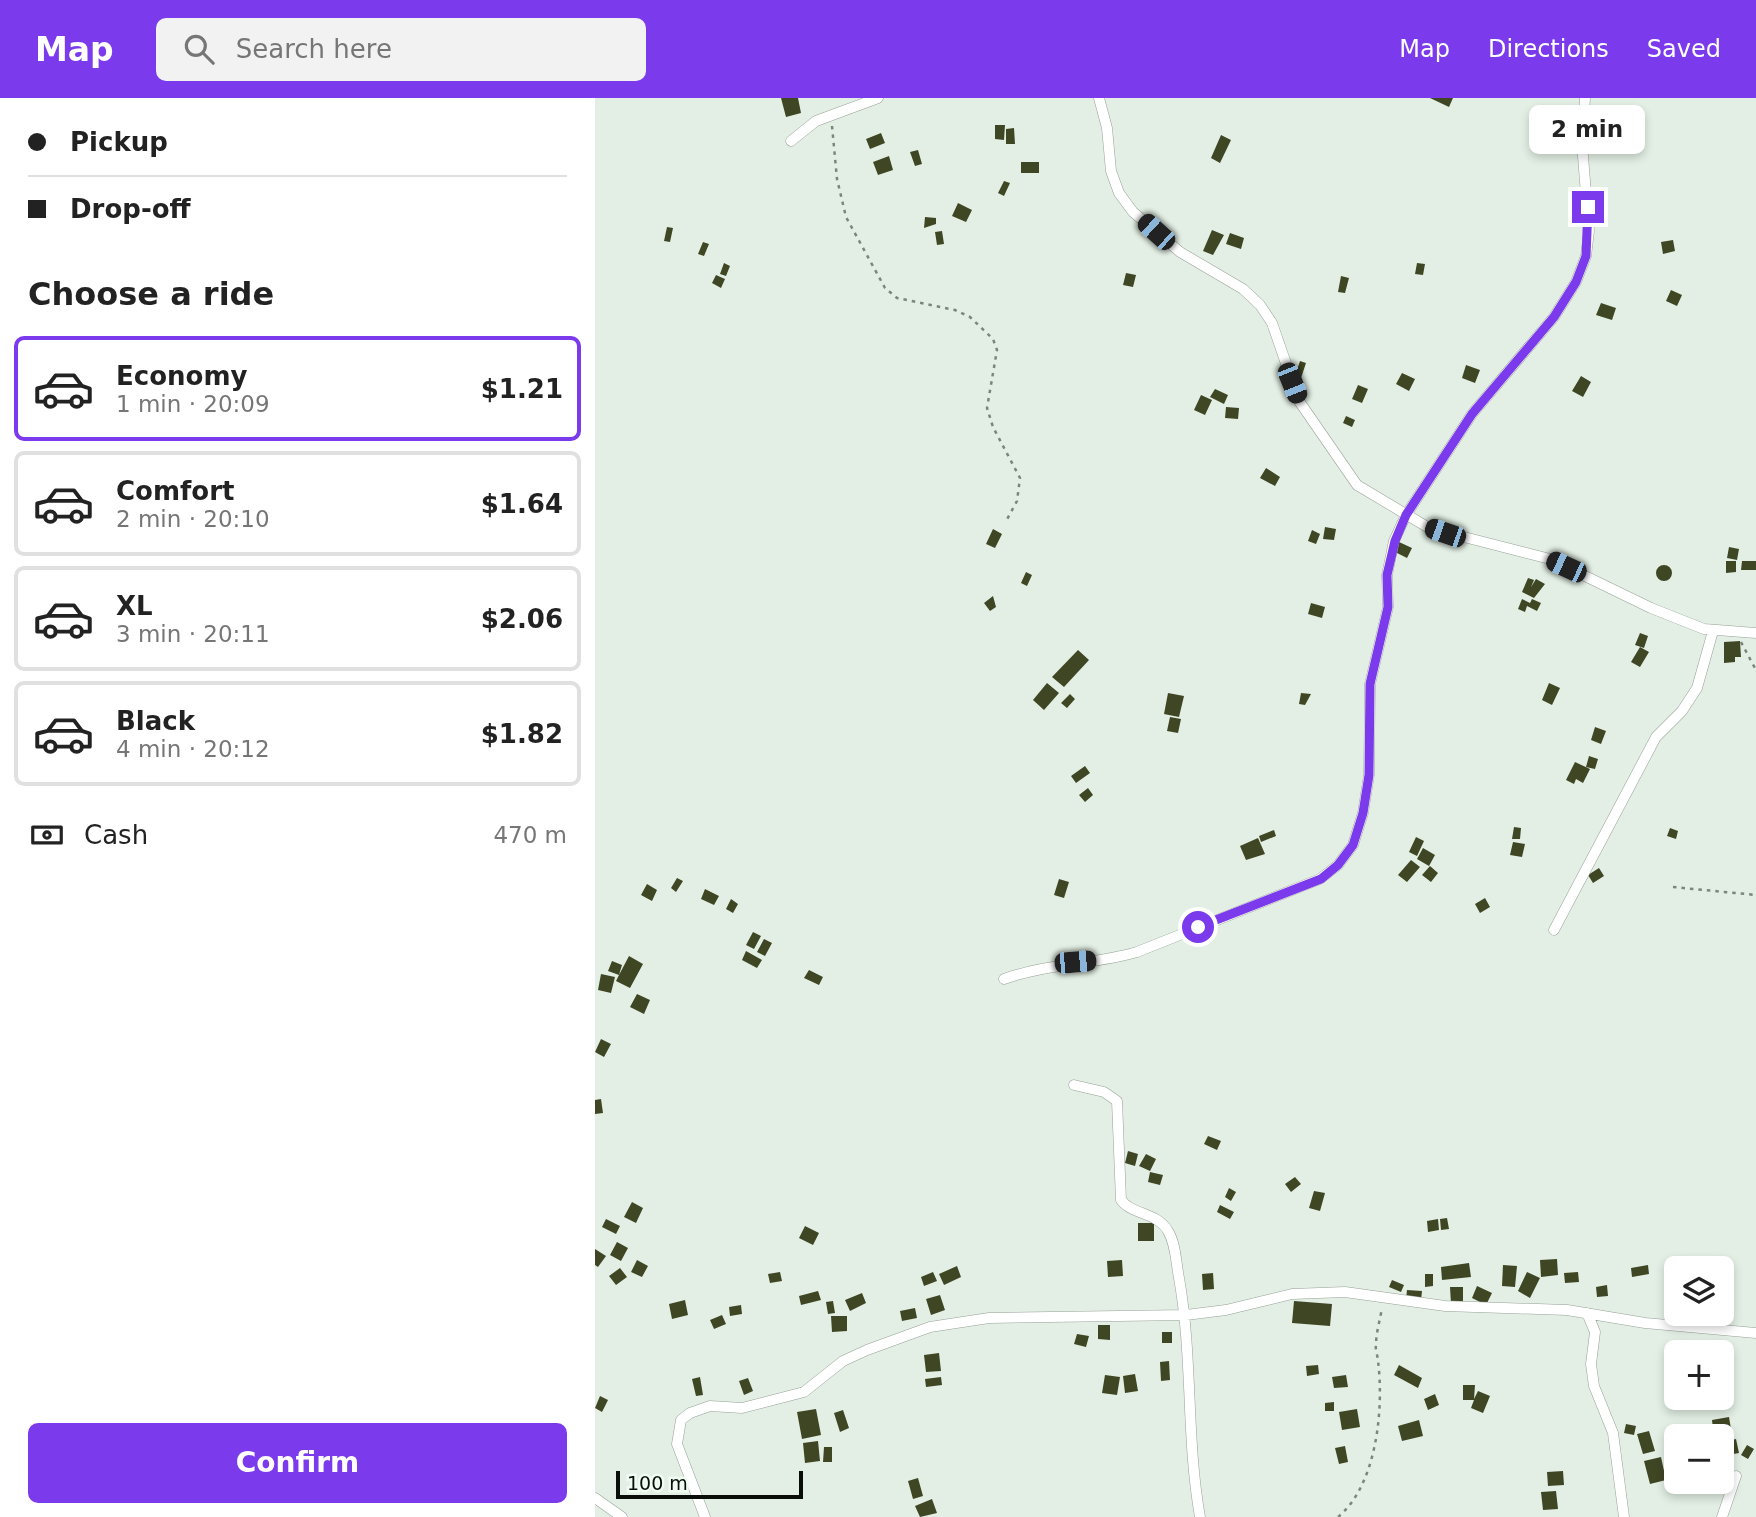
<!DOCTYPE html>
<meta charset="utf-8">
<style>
body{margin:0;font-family:"DejaVu Sans",sans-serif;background:#f2f2f2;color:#222;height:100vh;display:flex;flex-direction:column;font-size:26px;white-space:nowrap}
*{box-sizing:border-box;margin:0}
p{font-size:23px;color:#767676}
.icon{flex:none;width:38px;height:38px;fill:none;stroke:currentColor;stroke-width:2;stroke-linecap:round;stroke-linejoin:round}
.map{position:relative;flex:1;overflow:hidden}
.panel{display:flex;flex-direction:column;background:#fff;width:595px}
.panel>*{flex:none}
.banner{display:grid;align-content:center;height:154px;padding:0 28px;background:#fff}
.fabs{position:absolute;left:1069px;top:1158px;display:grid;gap:14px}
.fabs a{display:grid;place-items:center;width:70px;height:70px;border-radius:10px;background:#fff;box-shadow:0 4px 10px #0003;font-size:35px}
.scale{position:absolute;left:21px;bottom:18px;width:187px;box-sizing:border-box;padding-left:7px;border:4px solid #0a0e0b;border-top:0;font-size:19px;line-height:24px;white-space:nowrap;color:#0a0e0b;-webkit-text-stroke:5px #f0fcf1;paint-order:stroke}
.end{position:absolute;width:32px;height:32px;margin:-16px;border:9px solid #7c3aed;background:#fff;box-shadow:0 0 0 4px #fff}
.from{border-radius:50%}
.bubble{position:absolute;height:49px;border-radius:10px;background:#fff;box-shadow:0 4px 10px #0003;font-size:23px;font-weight:800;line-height:49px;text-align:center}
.car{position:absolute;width:21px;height:42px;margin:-21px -10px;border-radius:9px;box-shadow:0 0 5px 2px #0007;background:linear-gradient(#222 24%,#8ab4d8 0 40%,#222 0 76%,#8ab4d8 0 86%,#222 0)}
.banner b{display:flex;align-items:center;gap:24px;height:66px;font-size:26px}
.banner b+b{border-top:2px solid #e0e0e0}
.banner i{width:18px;height:18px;background:#222}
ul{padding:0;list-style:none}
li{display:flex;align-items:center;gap:21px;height:105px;margin:0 14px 10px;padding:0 14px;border:4px solid #e0e0e0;border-radius:10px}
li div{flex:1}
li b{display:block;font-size:26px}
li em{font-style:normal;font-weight:800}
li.on{border-color:#7c3aed}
li>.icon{width:63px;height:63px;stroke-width:1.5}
h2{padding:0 28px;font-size:32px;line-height:84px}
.pay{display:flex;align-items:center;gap:18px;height:77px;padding:0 28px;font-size:26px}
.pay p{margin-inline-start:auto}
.action{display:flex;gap:14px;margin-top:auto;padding:14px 28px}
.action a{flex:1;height:80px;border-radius:10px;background:#7c3aed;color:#fff;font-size:28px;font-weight:800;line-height:80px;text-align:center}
header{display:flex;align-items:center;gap:42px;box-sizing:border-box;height:98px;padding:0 35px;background:#7c3aed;color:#fff}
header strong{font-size:33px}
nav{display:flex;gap:38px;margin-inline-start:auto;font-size:24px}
.search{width:490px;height:63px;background:#f2f2f2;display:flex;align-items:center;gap:18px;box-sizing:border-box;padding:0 24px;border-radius:10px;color:#767676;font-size:26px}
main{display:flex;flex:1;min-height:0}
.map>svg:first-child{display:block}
.building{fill:#3f4624}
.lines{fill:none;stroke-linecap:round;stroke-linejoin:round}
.street-casing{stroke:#96a197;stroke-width:11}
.path{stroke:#7c847d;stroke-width:2.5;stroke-dasharray:3.5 5;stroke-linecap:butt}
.street{stroke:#fff;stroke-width:10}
.route{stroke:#7c3aed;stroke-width:9}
</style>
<header>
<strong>Map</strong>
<div class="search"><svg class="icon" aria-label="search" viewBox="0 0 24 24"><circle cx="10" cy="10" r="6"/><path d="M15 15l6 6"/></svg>Search here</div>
<nav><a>Map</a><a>Directions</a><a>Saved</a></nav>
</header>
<main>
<section class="panel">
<div class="banner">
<b><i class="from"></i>Pickup</b>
<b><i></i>Drop-off</b>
</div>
<h2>Choose a ride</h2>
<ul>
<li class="on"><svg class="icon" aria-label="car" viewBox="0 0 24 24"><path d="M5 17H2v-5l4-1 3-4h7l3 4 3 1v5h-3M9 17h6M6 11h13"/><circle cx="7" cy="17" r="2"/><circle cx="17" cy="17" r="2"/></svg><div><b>Economy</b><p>1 min · 20:09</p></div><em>$1.21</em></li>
<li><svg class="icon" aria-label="car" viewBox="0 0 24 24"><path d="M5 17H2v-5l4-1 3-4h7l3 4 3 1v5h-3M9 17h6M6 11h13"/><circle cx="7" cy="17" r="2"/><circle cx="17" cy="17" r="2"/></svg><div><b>Comfort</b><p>2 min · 20:10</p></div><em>$1.64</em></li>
<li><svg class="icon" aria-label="car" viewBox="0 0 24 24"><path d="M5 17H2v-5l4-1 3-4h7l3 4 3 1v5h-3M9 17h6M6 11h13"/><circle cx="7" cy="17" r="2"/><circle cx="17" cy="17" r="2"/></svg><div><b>XL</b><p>3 min · 20:11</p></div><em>$2.06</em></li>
<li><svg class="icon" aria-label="car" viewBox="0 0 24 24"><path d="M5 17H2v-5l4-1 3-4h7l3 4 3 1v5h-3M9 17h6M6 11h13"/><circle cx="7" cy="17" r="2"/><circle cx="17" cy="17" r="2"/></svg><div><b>Black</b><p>4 min · 20:12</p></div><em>$1.82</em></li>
</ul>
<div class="pay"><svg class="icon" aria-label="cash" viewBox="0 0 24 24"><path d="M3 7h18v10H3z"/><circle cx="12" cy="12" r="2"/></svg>Cash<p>470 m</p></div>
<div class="action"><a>Confirm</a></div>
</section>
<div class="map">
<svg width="1161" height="1419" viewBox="0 0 1161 1419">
<rect width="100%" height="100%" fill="#e3efe4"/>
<path class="building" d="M186,0H203L206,15L191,19Z
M835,0H858L854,9Z
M400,27H410L409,42L400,41Z
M419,30L420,46H411V31Z
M286,35L290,45L275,51L271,41Z
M626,37L636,42L625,65L616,60Z
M323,52L327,66L320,68L315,54Z
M294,58L298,72L283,77L278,64Z
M426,64H444V75H426Z
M409,83L415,85L409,98L403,95Z
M363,105L377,112L371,124L357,118Z
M330,119L341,120V126L329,130Z
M72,129L78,130L75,144L69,143Z
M617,132L629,137L618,157L608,153Z
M347,133L349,146L342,147L340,134Z
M635,135L649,140L646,151L631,146Z
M1078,142L1080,153L1068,156L1066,144Z
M108,144L114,146L109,158L103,156Z
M129,165L135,168L131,178L125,176Z
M822,165L830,166L828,177L820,176Z
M531,175L541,177L538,189L528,187Z
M121,177L130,181L126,190L117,185Z
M746,178L754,180L750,195L743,194Z
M1076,192L1087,197L1082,208L1071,203Z
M1006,205L1021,210L1017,222L1001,217Z
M705,263L711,265L706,280L700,278Z
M871,267L885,272L880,285L867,280Z
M807,275L820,281L814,293L801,286Z
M986,278L996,284L988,299L977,293Z
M763,287L773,291L767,305L757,301Z
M620,291L633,297L629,306L615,299Z
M606,297L617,302L610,317L599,312Z
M631,309L644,310L643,321L630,320Z
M751,318L760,322L757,329L748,325Z
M671,370L685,379L680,388L665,380Z
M730,429L741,431L739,442L728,441Z
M398,431L407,436L400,450L391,446Z
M717,432L725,436L721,446L713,443Z
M804,444L817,450L812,460L800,454Z
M1134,449L1144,451L1142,462L1132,460Z
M1131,463H1141V474L1131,475Z
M1147,463H1161V472H1146Z
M1061 475a8 8 0 1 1 16 0a8 8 0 1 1-16 0Z
M431,474L437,477L432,488L426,485Z
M933,480L939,482L936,489L941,481L950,486L939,500L927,494Z
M398,498L401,509L395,513L389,505Z
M927,501L935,505L937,501L946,505L942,513L932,508L930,514L923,511Z
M716,505L730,509L727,520L713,516Z
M1045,535L1053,538L1049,550L1040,547Z
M1145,543L1146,559H1140V564L1129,565V544Z
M1045,549L1054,554L1045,569L1036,564Z
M483,552L494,562L469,589L457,579Z
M452,585L464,595L449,612L438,602Z
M954,585L965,590L957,607L947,602Z
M573,595L589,598L584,619L569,616Z
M706,595L716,596L710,607L704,606Z
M475,596L480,601L472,610L466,605Z
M575,619L586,621L583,635L572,633Z
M1000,629L1011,633L1006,646L996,642Z
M994,658L1003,661L1000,671L991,669Z
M980,664L995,671L988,685L981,681L979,686L971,682Z
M490,668L495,675L481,685L476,678Z
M493,690L498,697L490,704L484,697Z
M919,729L926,730L925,741H917Z
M1075,730L1083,733L1081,741L1072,738Z
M679,732L681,738L666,744L664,738Z
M821,739L829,743L822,758L814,754Z
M663,740L670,756L651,762L645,748Z
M918,744L930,746L927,759L915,757Z
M828,750L840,757L834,768L822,761Z
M816,762L825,769L812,784L803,777Z
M835,768L843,775L836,784L827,777Z
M1004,770L1009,778L998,785L993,777Z
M82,780L88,783L81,794L76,790Z
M464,781L474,784L469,800L459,797Z
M52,786L62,792L57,803L46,797Z
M110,791L124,798L119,807L106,801Z
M890,800L895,809L885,815L880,806Z
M136,801L143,806L138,815L131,811Z
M158,834L166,838L159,851L151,847Z
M169,841L177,845L170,858L162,854Z
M151,853L167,862L162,870L147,862Z
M34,858L48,866L35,890L21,883L24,877L13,873L17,863L27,867L24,877Z
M214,872L228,879L224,887L209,880Z
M6,876L20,879L16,895L3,892Z
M42,896L55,902L49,916L35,909Z
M6,941L16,946L9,959L0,954Z
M6,1001L8,1015L0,1016V1002Z
M613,1038L626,1043L622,1052L609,1046Z
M533,1053L543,1056L540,1068L530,1065Z
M551,1056L561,1061L555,1073L544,1068Z
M555,1074L568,1077L565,1087L553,1084Z
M700,1079L706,1086L696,1094L690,1086Z
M634,1090L641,1094L636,1103L630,1099Z
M719,1093L730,1095L725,1113L714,1110Z
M37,1104L48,1110L41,1125L29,1119Z
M625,1107L639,1114L635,1121L622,1114Z
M852,1120L854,1131L846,1132L845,1121Z
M11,1121L25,1128L21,1136L7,1129Z
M843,1121L844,1132L833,1134L832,1123Z
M543,1125H559V1143H543Z
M210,1128L224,1135L218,1147L204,1140Z
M22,1144L33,1150L26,1163L15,1157Z
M0,1151L11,1158L3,1169L0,1167Z
M962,1161L963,1177L946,1179L945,1162Z
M42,1162L53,1168L47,1179L36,1174Z
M527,1162L528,1178L513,1179L512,1163Z
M874,1165L876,1179L847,1182L846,1169Z
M908,1167L922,1168L920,1189L907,1188Z
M1053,1167L1054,1176L1037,1179L1036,1170Z
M362,1168L366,1179L349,1187L344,1176Z
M25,1170L32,1179L21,1187L14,1178Z
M185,1174L187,1183L175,1185L173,1176Z
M338,1174L342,1183L329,1188L326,1179Z
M932,1174L945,1180L935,1200L923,1193Z
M983,1174L984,1184L970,1185L969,1175Z
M618,1175L619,1191L608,1192L607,1176Z
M830,1176H838V1188L830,1189Z
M797,1182L809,1187L806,1194L794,1189Z
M1012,1187L1013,1198L1002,1199L1001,1189Z
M882,1188L897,1195L891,1207L877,1200Z
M855,1189H868V1206H856Z
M812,1192L827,1193L826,1203L811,1201Z
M223,1193L226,1202L206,1207L204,1198Z
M267,1195L271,1205L255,1213L250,1202Z
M345,1197L350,1212L336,1217L331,1201Z
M90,1202L93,1217L77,1221L74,1206Z
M238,1203L240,1215L233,1216L231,1204Z
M699,1203L737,1206L735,1228L697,1225Z
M146,1207L147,1216L135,1218L134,1209Z
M320,1210L322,1220L307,1223L305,1213Z
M127,1217L131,1226L119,1231L115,1222Z
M236,1218H252V1233L237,1234Z
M503,1227H515V1242L503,1241Z
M567,1234H577V1245H567Z
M482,1236L494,1238L491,1249L479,1246Z
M344,1255L346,1273L331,1274L329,1257Z
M574,1263L575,1282L566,1283L565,1264Z
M723,1267L724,1276L712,1278L711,1268Z
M804,1267L827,1280L823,1290L799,1277Z
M540,1276L543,1293L530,1295L528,1278Z
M510,1277L525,1279L522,1297L507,1295Z
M751,1277L753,1289L739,1290L737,1279Z
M105,1279L108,1297L101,1298L97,1281Z
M346,1279L347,1287L331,1289L330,1281Z
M153,1280L158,1293L149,1297L144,1283Z
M868,1287H880L879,1301L883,1293L895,1298L888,1315L876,1310L879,1302H868Z
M840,1296L844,1307L833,1312L829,1301Z
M5,1298L13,1302L7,1314L0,1310Z
M739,1304V1313H730V1305Z
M221,1311L226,1337L207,1341L202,1314Z
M762,1311L765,1329L747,1332L744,1314Z
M248,1312L254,1330L245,1334L239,1315Z
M1134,1319L1137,1337L1119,1339L1117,1322Z
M824,1322L828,1338L807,1343L803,1328Z
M1031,1326L1041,1328L1039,1337L1029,1335Z
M1054,1333L1060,1353L1048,1356L1042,1336Z
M1141,1341L1144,1355L1127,1358V1344Z
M223,1343L225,1363L210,1365L208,1345Z
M1152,1347L1159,1351L1153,1361L1146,1357Z
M750,1348L753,1364L744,1366L740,1350Z
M229,1349H237V1364H228Z
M1066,1359L1071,1382L1055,1386L1049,1363Z
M968,1373L969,1387L953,1388L952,1374Z
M323,1380L328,1398L318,1401L313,1383Z
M961,1393L963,1411L948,1412L946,1394Z
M337,1401L342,1415L325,1419L320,1408Z"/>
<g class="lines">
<g class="street-casing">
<path id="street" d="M504,0L512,30L516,73L524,95L538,114L585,154L648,191L665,207L677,225L704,303L762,387L834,430L955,461L1056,510L1109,531L1161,535
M196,43L221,23L283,0
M959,832L1061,639L1087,613L1102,590L1118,533
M409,881C454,865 497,867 542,854L725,781L743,767L758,747L768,715L774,677L775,586L793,509L792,477L799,443L811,417L877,316L959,219L981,184L991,158L994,133L987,46L990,0
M479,987L509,994L522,1003L526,1102C537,1117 562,1114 573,1133C581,1146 581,1165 584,1180C598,1259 591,1340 605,1419
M992,1215L1000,1234L996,1266L999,1288L1018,1335L1029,1419
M0,1400L27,1419
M110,1419L82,1346L86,1322L95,1315L115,1308L147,1310L209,1294L248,1263L272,1252L335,1229L394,1220L591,1217L631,1212L697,1196L750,1194L850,1208L972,1212L1050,1225L1161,1235
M1127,1419L1141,1378"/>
</g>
<path class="path" d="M237,28L242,81L251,119L290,190L302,200L360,212L375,219L398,241L402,252L392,310L398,329L425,380L422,403L410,425
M1146,544L1161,572
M1078,789L1161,797
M743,1419C782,1387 789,1310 783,1263C783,1258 780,1253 781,1247C781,1235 785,1222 787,1210"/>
<use href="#street" class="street"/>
</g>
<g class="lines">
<path class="route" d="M603,829L726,781L743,767L758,747L768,715L774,677L775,586L793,509L792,477L800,443L811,417L877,316L959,219L981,184L991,158L993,109"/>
</g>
</svg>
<div class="fabs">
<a><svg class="icon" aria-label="layers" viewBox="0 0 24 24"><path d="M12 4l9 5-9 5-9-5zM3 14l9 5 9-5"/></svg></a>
<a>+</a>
<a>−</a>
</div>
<div class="scale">100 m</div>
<i class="end from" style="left:603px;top:829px"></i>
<i class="end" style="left:993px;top:109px"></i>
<div class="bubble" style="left:934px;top:7px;width:116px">2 min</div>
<i class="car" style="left:561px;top:134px;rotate:312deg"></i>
<i class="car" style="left:697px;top:285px;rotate:158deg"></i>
<i class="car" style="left:850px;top:435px;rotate:289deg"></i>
<i class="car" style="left:971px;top:469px;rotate:295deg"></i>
<i class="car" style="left:480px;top:864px;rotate:85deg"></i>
</div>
</main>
